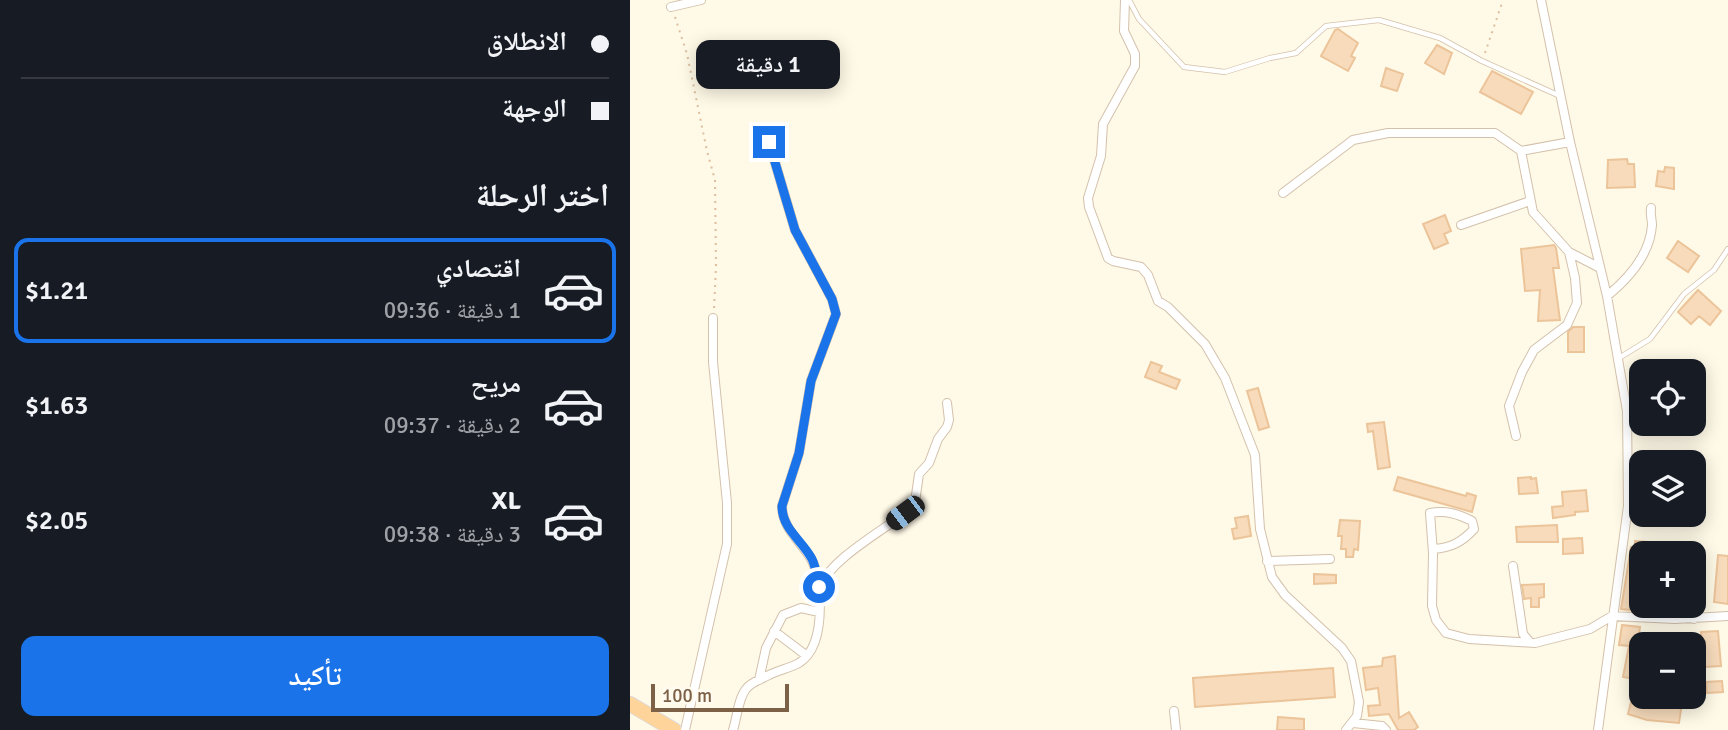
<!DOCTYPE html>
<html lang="ar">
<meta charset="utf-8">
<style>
body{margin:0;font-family:Signika,"Noto Naskh Arabic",sans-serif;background:#242831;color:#f1f3f6;direction:rtl;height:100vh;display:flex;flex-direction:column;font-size:26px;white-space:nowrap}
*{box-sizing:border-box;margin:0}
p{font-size:23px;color:#9ea1a6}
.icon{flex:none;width:38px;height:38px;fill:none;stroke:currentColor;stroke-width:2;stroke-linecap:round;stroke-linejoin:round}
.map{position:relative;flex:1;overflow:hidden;direction:ltr}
.panel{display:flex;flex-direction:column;background:#171b24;width:630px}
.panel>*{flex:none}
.banner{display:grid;align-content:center;height:154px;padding:0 21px;background:#171b24}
.buttons{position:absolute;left:999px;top:359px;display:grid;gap:14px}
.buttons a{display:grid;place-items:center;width:77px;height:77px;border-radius:14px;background:#171b24;box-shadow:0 4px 18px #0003;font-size:35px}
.scale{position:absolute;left:21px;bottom:18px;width:138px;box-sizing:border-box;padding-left:7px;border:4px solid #7c6147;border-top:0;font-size:19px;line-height:24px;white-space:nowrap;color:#7c6147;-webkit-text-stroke:5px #fffbef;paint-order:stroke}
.end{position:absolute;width:32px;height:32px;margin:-16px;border:9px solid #1a73e8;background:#fff;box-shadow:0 0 0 4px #fff}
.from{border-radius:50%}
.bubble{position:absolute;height:49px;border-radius:14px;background:#171b24;box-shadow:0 4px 18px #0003;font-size:23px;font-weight:600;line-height:49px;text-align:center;direction:rtl}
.car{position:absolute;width:21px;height:42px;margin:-21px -10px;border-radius:9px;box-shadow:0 0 5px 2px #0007;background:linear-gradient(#222 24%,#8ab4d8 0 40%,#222 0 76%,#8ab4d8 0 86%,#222 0)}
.banner b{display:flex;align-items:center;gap:24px;height:66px;font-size:26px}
.banner b+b{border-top:2px solid #363941}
.banner i{width:18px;height:18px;background:#f1f3f6}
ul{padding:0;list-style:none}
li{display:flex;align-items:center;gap:21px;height:105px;margin:0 14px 10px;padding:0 7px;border:4px solid transparent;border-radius:14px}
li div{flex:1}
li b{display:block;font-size:26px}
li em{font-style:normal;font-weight:600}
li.on{border-color:#1a73e8}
li>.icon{width:63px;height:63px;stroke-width:1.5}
h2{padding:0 21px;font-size:32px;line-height:84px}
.button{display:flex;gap:14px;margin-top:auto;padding:14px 21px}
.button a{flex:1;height:80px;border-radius:14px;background:#1a73e8;color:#fff;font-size:28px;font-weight:600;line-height:80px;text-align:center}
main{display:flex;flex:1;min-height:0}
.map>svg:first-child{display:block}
.building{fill:#f7dbbb;stroke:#ecc49a;stroke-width:2}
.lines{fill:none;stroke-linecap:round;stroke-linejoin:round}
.service-casing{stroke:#d3c1ab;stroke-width:6}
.minor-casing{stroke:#d3c1ab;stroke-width:10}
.trunk-casing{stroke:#e0d9d3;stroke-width:16}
.path{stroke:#ddbf9d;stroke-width:2;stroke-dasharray:2 5;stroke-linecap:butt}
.service{stroke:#fff;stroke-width:4.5}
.minor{stroke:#fff;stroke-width:8}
.trunk{stroke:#ffd49a;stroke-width:14}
.route{stroke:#1a73e8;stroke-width:9}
</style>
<main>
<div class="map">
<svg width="1098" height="730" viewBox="0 0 1098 730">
<rect width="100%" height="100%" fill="#fff9e7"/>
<path class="building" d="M708,29L728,43L721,56L725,58L718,71L691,56L705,30Z
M807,45L822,53L814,74L795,63Z
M756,68L773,74L767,91L751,86Z
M862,71L903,92L891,114L850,92Z
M997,159L998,164H1004L1005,187L977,188L978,160Z
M1035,167L1044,168V189L1026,186L1028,171L1034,172Z
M815,215L821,231L814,234L818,243L804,249L793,224Z
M1048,241L1069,256L1058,272L1037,258Z
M924,245L926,248L929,268H923L930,320L908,321L910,290L895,291L891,249Z
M1068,290L1091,311L1080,325L1069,316L1061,324L1048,312Z
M943,327H954V352H938V332Z
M521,362L532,366L529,372L550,380L546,389L515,377Z
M628,388L639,427L629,430L617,391Z
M754,422L760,467L748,469L743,431L738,432L737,424Z
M768,477L836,496L837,493L846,496L842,512L764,490Z
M901,477V479L906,478L908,493L889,494L888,478Z
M956,490L958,511L945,512V515L923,518L922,507L933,506L932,492Z
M618,516L621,536L604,539L602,529L607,528L605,518Z
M710,520L730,521L728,550L724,549L723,557H716V549H711L712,536H708Z
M927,525L928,542H887L886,527Z
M952,538L953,553L933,554V539Z
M1005,541L1018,542L1017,553H1012L1009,611L991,609L1001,547H1005Z
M1088,555L1098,556V604L1084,602Z
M684,574L706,575V583L684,584Z
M914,584V597L909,598V607H901V598L894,599L892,585Z
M992,625L1010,627L1006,657L1012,658V680L993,677L999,646L989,645Z
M1088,631L1091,666L1074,667L1071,632Z
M765,656L769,718L779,712L788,727L784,730H768L759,714L739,716L738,706L750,705L748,688L736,690L733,668L752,666L753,658Z
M703,668L705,697L565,707L563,678Z
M1092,681L1093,692L1077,693L1076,682Z
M1004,690L1012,692V696H1053L1049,723L1017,720L998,714Z
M648,717L674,719V730H647Z"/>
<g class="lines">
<g class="service-casing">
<path id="service" d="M499,0L509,19L554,67L595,72L640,58L666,53L696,26L749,20L810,38L852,61L930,96
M989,358L1020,339L1054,294L1084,270L1098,249"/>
</g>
<g class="minor-casing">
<path id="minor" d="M495,0L494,31L505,54V66L473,124L471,156L458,198L459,207L478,258L483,261L511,267L518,275L528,301L538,307L575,344L595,378L625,455L630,529L642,577L655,595L712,648L721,661L729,702L727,716L716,730
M911,0L940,142L977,296L997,411L998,506L968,730
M41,7L71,0
M891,151L940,142
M653,193L723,140L758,133H865L891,151L903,212L939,252L970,268
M831,225L900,201
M977,296C998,279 1020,254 1022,225C1022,220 1020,214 1021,208
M886,436L879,406L892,372L904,350L937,325L947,303L945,278L939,252
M803,553L800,513C816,510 828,514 842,521L844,529C832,542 821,548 803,549V553L802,606L806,620L816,633L839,639L905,643L960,629L982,616L1045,619L1098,616
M637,561L700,559
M883,566L893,634L899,641
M189,587C203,558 249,533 275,513L285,502L289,474L299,463L308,439L317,427L319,420L317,403
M1026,618L1027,606
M1064,619L1065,565
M144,631L177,656
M129,680L136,648L153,615L171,608L189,612
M544,711L546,730
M723,723L752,726L756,730
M55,730L97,544V503L83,362V318
M103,730C107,718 108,699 116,689C121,682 132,679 139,675C149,670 160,668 169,663C191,649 191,611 189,588C188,578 185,565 180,557C169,540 152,527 152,506L169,453L181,381L206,314L202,299L165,230L139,142"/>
</g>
<g class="trunk-casing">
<path id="trunk" d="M0,704L44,730"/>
</g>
<path class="path" d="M45,17L57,54L77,151L85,180L86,266L84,310
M855,53L873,0"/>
<use href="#service" class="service"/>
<use href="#minor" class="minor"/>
<use href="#trunk" class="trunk"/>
</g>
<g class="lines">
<path class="route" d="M139,142L165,230L202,299L206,314L181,381L169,453L152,506C152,529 172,540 182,559C186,567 187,578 189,587"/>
</g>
</svg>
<div class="buttons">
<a><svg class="icon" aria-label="locate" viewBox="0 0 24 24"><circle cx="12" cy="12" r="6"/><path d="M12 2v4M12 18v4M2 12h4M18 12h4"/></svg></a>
<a><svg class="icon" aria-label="layers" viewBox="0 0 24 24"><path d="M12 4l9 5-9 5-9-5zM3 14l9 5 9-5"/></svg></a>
<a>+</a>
<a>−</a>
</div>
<div class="scale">100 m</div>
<i class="end from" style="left:189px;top:587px"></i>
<i class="end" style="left:139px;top:142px"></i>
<div class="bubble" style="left:66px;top:40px;width:144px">1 دقيقة</div>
<i class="car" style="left:275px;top:513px;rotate:233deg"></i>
</div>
<section class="panel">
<div class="banner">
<b><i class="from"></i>الانطلاق</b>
<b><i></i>الوجهة</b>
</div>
<h2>اختر الرحلة</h2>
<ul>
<li class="on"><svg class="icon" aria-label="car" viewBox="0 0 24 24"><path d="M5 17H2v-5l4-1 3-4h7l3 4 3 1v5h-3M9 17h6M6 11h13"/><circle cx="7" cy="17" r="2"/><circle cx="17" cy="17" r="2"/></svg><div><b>اقتصادي</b><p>1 دقيقة · 09:36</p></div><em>$1.21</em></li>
<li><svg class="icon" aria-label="car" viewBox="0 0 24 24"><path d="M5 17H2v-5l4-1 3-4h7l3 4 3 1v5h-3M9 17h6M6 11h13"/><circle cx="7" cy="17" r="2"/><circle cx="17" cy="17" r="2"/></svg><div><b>مريح</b><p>2 دقيقة · 09:37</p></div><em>$1.63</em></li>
<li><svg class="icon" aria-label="car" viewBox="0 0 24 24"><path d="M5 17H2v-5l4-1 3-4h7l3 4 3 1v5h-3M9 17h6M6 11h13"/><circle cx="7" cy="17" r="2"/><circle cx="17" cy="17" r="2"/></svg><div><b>XL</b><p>3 دقيقة · 09:38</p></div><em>$2.05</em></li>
</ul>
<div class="button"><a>تأكيد</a></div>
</section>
</main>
